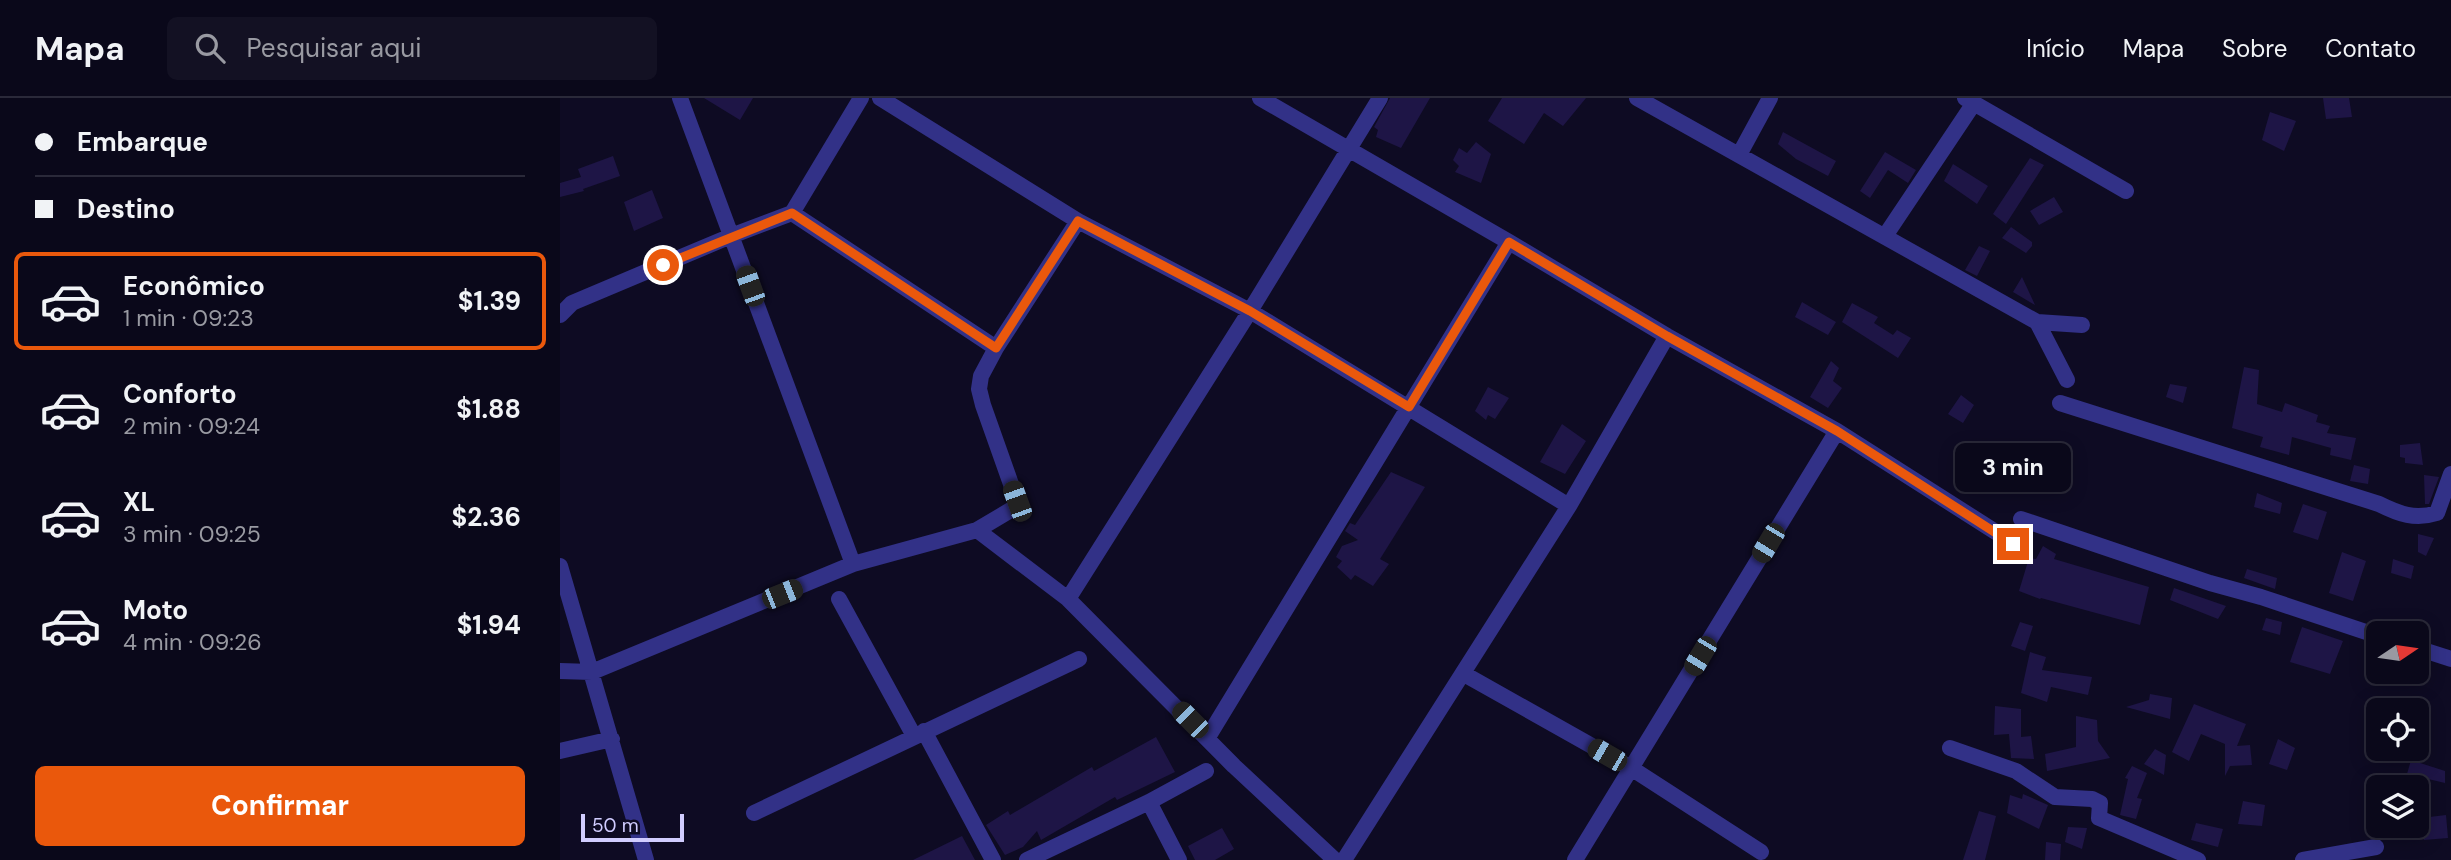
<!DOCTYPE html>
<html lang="pt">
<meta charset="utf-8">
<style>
body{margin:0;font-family:"DM Sans",sans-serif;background:#131123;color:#f1f3f6;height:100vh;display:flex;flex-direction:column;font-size:26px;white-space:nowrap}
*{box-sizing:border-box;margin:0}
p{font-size:23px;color:#999aa2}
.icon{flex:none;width:38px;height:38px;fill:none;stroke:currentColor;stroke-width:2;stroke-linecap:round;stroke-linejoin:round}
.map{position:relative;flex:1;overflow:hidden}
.panel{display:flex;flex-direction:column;background:#0a081a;width:560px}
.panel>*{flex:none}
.hud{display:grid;align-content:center;height:154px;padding:0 35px;background:#0a081a}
.needle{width:46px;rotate:77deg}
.controls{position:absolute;left:1806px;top:523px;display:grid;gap:14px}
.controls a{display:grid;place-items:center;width:63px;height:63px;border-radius:10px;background:#0a081a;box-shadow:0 4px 18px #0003,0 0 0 2px #2a2939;font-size:35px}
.scale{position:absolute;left:21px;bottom:18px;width:103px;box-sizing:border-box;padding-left:7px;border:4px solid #d1cdff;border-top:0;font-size:19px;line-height:24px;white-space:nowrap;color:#d1cdff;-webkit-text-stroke:5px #0e0b23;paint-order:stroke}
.end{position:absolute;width:32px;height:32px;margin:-16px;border:9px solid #ea580c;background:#fff;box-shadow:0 0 0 4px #fff}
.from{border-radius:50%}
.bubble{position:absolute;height:49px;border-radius:10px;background:#0a081a;box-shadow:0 4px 18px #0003,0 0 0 2px #2a2939;font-size:23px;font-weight:700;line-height:49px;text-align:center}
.car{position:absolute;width:21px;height:42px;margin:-21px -10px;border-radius:9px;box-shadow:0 0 5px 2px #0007;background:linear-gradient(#222 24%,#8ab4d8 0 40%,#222 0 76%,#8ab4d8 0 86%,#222 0)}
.hud b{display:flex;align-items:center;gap:24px;height:66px;font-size:26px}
.hud b+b{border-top:2px solid #2a2939}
.hud i{width:18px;height:18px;background:#f1f3f6}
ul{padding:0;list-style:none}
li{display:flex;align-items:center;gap:21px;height:98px;margin:0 14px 10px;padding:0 21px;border:4px solid transparent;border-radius:10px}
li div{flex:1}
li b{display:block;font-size:26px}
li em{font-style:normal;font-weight:700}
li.selected{border-color:#ea580c}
li>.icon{width:63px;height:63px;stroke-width:1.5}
.button{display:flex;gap:14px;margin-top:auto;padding:14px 35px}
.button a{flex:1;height:80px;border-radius:10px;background:#ea580c;color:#fff;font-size:28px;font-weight:700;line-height:80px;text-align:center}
header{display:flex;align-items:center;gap:42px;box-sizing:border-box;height:98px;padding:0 35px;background:#0a081a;border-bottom:2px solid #2a2939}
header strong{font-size:33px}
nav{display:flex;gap:38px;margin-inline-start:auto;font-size:24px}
.search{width:490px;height:63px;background:#131123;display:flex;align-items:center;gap:18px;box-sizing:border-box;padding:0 24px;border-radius:10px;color:#999aa2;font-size:26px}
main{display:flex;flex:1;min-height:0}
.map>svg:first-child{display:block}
.building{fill:#1e1546}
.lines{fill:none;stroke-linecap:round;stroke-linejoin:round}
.minor{stroke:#323187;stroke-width:16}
.route{stroke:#ea580c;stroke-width:9}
</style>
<header>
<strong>Mapa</strong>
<div class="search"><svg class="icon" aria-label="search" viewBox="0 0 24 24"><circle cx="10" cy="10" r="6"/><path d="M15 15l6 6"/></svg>Pesquisar aqui</div>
<nav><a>Início</a><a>Mapa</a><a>Sobre</a><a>Contato</a></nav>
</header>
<main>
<section class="panel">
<div class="hud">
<b><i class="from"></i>Embarque</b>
<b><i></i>Destino</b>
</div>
<ul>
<li class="selected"><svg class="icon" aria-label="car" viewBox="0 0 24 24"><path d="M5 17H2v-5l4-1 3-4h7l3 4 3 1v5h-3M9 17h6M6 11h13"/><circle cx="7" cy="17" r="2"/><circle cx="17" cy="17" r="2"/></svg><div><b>Econômico</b><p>1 min · 09:23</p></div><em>$1.39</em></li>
<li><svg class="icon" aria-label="car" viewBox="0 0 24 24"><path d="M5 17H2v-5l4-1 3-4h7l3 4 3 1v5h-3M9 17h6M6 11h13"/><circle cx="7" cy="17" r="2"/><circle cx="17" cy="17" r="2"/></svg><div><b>Conforto</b><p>2 min · 09:24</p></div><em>$1.88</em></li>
<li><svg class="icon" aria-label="car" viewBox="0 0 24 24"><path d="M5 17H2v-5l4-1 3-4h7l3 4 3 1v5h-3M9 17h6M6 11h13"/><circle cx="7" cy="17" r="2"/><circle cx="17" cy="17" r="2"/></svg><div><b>XL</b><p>3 min · 09:25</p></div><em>$2.36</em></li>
<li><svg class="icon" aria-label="car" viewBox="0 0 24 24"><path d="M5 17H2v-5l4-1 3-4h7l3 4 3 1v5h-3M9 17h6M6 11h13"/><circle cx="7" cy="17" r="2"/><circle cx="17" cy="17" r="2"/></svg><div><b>Moto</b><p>4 min · 09:26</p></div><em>$1.94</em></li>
</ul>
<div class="button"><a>Confirmar</a></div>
</section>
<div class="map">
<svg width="1891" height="762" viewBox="0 0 1891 762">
<rect width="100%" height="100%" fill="#0e0b23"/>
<path class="building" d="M144,0H193L180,22Z
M830,0H870L841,50L816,39L818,32L814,29Z
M942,0H1026L1003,28L984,15L964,46L928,23Z
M1763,0H1789L1792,19L1766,21Z
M1710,14L1736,23L1724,53L1702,42Z
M1223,34L1276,63L1268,78L1236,61L1218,46Z
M916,44L931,56L921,85L895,74L899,68L893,62L899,50L907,55Z
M1325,54L1356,72L1348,85L1328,72L1310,100L1300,93Z
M53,58L60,78L23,91L24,93L0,99V85L21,79L18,71Z
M1470,60L1484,67L1446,126L1433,116Z
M1393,66L1428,88L1417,106L1384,83Z
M92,92L103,120L74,133L64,104Z
M1494,99L1503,114L1479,127L1470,113Z
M1451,129L1472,144V148L1466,155L1442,140Z
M1419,148L1430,153L1417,178L1405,172Z
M1462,179L1475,207L1453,194Z
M1242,204L1276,224L1268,237L1235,219Z
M1292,205L1318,219L1314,225L1333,237L1337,232L1351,240L1338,260L1282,224Z
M1271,263L1279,270L1273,283L1282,290L1268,310L1250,299Z
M1684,269L1699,272L1697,306L1722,314L1725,305L1758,317L1756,324L1770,328L1767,335L1796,340L1791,362L1770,357L1771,350L1732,339L1729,357L1700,349L1703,339L1672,330Z
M1610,286L1627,289L1623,305L1606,299Z
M928,289L949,300L935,321L928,317L926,322L915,313Z
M1401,297L1414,307L1403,325L1388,316Z
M1002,326L1026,343L1005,376L980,364Z
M1860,345L1863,367L1845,365V360L1840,359V347Z
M1794,367L1810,371L1808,386L1790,383Z
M831,374L865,389L820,461L829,466L813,488L795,477L791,482L777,469L782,463L776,459L782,448L798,442L785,433L790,425L795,427Z
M1864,377L1879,379L1869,406H1865Z
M1697,395L1722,405L1720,416L1694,409Z
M1743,406L1767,414L1758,442L1733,434Z
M1858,436L1874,440L1866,458L1858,454Z
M1483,448L1496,456L1494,461L1589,489L1580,527L1481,500L1480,501L1459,493L1469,460L1476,461Z
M1782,454L1806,463L1793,503L1769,495Z
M1833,461L1854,468L1851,481L1831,475Z
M1687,471L1717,480L1715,491L1684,480Z
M1614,490L1666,508L1658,521L1610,502Z
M1706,520L1722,524L1720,537L1702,532Z
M1460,524L1473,528L1465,553L1451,548Z
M1742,529L1783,543L1770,576L1730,564Z
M1470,554L1486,559L1482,572L1532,579L1528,597L1491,589L1487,604L1461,595Z
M1590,596L1612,600L1610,621L1566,609L1589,602Z
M1634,606L1686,626L1677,648L1690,647L1692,667L1670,668L1665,678V646L1641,636L1629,663L1612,654Z
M1435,608L1461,611V639L1471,638L1474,661L1451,660L1449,636L1434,637Z
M1516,618L1537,622L1538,643L1550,660L1487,673L1485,656L1516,649Z
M596,639L615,674L557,702L555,699L481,742L477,733L463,749L445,757L426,727L448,713L450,717L532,669L534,673Z
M1718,641L1735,650L1727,672L1709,666Z
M1595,651L1606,657L1604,677L1584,666Z
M1851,662L1885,673V685L1847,676Z
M1572,668L1587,675L1577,700L1582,701L1576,721L1560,717L1568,681L1565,680Z
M1463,696L1488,707L1479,731L1447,715L1450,697L1462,701Z
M1683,703L1705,707L1702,728L1678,726Z
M1419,713L1436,718L1425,762H1403Z
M1886,717L1888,740L1864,742L1861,720Z
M1636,725L1663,731L1658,749L1631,742Z
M1508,729L1527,730L1522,751L1505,744Z
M662,730L674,751L655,762H635L628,748Z
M402,738L415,762H353Z
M1486,744L1501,746L1500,762H1485Z"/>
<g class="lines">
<path class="minor" d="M120,0L293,466
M320,0L518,123L690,213L1009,408
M700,0L949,144L1107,238L1277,333L1453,445
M1077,0L1477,224L1522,227
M1405,0L1566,93
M1179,57L1210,0
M232,115L436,250
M1325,138L1414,5
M0,217L12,205L171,138L232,115L301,0
M1477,224L1507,282
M1500,305L1819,406C1839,416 1855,422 1877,415L1891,376
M1461,421L1650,485L1701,499L1818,538
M417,432L454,410L457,403L423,307L419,291L421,278L436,250L518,123
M0,468L86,762
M279,501L354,638
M508,501L690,213L820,0
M1857,550L1891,561
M0,573L32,574L293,466L417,432L508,501L674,668L775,762
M904,576L1071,670L1201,754
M364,633L433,762
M648,639L949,144
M1390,650L1456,673L1495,699L1532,701L1540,705L1539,720L1638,762
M0,653L52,641
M589,704L619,762
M194,715L519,561
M467,762L589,704L646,673
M784,762L1009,408L1107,238
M1015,762L1277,333
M1743,762L1816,749"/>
</g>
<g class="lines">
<path class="route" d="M103,167L232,115L436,250L518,123L690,213L849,309L949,144L1107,238L1277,333L1453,446"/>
</g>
</svg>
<div class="controls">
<a><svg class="needle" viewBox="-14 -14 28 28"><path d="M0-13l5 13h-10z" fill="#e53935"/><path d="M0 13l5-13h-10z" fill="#999aa2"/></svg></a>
<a><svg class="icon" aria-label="locate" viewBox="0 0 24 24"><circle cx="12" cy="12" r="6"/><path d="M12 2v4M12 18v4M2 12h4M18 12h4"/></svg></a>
<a><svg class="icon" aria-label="layers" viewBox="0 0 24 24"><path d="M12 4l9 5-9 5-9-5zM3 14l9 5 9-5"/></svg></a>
</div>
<div class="scale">50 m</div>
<i class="end from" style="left:103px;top:167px"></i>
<i class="end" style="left:1453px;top:446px"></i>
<div class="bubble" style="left:1395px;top:345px;width:116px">3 min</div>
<i class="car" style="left:190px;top:188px;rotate:340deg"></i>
<i class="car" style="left:457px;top:403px;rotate:340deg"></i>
<i class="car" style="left:1208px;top:445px;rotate:211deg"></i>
<i class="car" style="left:222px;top:496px;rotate:68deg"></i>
<i class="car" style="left:1140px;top:558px;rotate:211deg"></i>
<i class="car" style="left:630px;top:622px;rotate:315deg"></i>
<i class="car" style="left:1047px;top:657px;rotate:300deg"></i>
</div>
</main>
